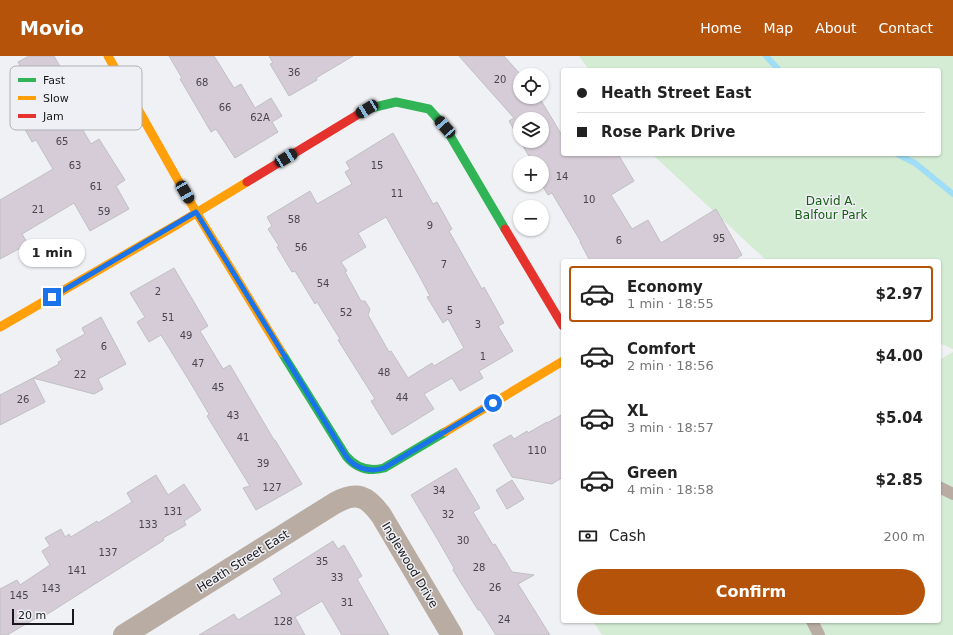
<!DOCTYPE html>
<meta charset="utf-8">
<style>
body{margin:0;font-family:"DejaVu Sans",sans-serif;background:#f2f2f2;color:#222;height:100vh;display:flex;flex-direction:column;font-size:15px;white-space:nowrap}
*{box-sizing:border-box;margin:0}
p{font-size:13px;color:#767676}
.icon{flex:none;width:22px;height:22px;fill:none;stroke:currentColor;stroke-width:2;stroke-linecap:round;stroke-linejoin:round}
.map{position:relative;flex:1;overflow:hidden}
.sheet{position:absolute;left:561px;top:203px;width:380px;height:364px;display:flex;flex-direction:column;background:#fff;border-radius:4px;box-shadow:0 1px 3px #0004}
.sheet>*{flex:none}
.top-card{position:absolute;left:561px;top:12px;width:380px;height:88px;border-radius:4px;box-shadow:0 1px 3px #0004;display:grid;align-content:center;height:88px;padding:0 16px;background:#fff}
.fabs{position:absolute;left:513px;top:12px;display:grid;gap:8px}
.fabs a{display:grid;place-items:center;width:36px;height:36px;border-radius:50%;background:#fff;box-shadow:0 1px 3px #0004;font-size:20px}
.scale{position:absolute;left:12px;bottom:10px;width:62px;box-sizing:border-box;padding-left:4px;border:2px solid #19191b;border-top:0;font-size:11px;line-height:14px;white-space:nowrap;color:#19191b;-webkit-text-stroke:3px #eff0f5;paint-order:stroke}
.end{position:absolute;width:18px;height:18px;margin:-9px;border:5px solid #1a73e8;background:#fff;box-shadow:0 0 0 2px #fff}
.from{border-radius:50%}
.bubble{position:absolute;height:28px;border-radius:14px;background:#fff;box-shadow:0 1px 3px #0004;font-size:13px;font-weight:800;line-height:28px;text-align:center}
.car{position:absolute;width:12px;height:24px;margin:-12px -6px;border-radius:5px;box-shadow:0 0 3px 1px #0007;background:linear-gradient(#222 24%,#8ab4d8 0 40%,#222 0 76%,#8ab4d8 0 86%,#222 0)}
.top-card b{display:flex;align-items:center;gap:14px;height:38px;font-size:15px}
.top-card b+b{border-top:1px solid #e0e0e0}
.top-card i{width:10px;height:10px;background:#222}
ul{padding:7px 0 0;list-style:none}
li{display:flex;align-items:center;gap:12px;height:56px;margin:0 8px 6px;padding:0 8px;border:2px solid transparent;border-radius:4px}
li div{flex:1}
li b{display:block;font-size:15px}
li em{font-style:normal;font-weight:800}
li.on{border-color:#b45309}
li>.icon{width:36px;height:36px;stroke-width:1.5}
.pay{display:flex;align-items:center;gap:10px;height:44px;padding:0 16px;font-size:15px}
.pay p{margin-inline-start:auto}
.primary-button{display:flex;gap:8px;margin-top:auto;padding:8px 16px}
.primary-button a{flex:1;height:46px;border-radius:24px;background:#b45309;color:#fff;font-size:16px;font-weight:800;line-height:46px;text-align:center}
header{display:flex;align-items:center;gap:24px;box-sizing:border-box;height:56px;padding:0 20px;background:#b45309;color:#fff}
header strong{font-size:19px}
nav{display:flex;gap:22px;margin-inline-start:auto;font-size:14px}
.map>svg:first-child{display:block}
.green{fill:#d3ecd3}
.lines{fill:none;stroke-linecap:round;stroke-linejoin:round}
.stream{stroke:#a0ddf7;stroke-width:6}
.building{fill:#d6ccd8;stroke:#c0c0c2;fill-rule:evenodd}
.lane{stroke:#b9aca2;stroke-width:12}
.street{stroke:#b9aca2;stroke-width:22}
.fast{stroke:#30b455;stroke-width:9}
.slow{stroke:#ff9f0a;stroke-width:9}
.jam{stroke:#e5322d;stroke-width:9}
.route{stroke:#1a73e8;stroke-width:5}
.labels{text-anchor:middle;stroke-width:3;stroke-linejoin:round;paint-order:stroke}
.number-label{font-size:10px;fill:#48464a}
.park-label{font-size:12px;fill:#155d12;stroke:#eff0f5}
.street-label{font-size:12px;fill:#19191b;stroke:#eff0f5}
.key{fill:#eff0f5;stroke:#afb0b4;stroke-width:1}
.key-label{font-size:11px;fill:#19191b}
</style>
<header>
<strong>Movio</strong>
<nav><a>Home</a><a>Map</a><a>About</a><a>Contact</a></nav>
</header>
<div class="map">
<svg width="953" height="579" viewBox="0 0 953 579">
<rect width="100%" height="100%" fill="#f0f1f4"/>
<path class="green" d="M579,0H953V293L939,287V205H767L652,98H939V14H589Z
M953,296V579H602L593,565H939V304Z"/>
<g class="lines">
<path class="stream" d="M766,0L779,14
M897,98L915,107L953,138"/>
</g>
<path class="building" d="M29,0H54L80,46L70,52L91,88L99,83L125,124L116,130L129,153L90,175L74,147L22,178L28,188L0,203V144L53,113L36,84L32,86L22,68L45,54L18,6Z
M169,0H214L234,32L241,28L255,52L271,42L282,60L272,66L278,76L235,102L216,73L211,76L186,33L180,23L182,22Z
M269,0H353L316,22L317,24L289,40L270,8L273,7Z
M459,0H504L521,19L520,41H539L563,81V98H618L634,125L611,139L632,173L648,164L661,187L716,153L742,199L732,205H590L580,186H581L552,137L548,139L542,129V107H533L520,85H542V63H520V84L509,65L514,62Z
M393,77L433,148L437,146L452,173L449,175L482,233L484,231L504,267L498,270L513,295L479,315L483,322L460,335L452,322L424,338L434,353L392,379L371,345L375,343L338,284L340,283L317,246L315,248L295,215L292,216L277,191L279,190L268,173L272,170L267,161L310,135L317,148L352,128L345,116L350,113L346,106ZM386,161L420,221L430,240L427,241L443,267L448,263L464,292L434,310L432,307L408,322L391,295L389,296L368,259L370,253L365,245H361L345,216L347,215L341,206L366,191L358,177Z
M174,212L208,270L200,275L223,313L230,309L274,384H275L302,428L256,454L243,432L250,430L207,360L209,358L190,326L161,279L149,286L137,266L145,261L130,237Z
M101,261L126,308L98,323L103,333L94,338L33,322L59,308L58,306L62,304L56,294L85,278L82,272Z
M33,322L45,346L0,369V339Z
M563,358V421L552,428L512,421L493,389L511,379L514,383L527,375L528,377L547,366V367Z
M456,412L480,452L473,456L493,489L495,488L512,516L534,519L518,528L550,579H496L480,554H478L453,514L454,512L438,484L411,439Z
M156,419L168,439L184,428L201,454L184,465L186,469L163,482L164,484L139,500L46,559L45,557L7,579H0V533L17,524L20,529L50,509L42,495L50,490L45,482L61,473L65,481L69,478L71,481L97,465L98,467L132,446L127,437Z
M512,424L524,443L507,453L496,434Z
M333,485L338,493L344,489L362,520L357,523L389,579H342L322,545L295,561L305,579H199L234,558L238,564L282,538L273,523Z"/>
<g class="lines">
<path class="lane" d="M939,431L953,438
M812,565L819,579"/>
<path class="street" d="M124,579L335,447C357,435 367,440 381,459L452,579"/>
<path class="fast" d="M371,52L396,46L429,53L445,71L505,173
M282,297L346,400C356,412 369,416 384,412L445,376"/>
<path class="slow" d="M108,0L196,156L282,297
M0,271L178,168L247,126
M445,376L563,305"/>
<path class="jam" d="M247,126L367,53L371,52
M505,173L563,270"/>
</g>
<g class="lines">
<path class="route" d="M52,241L196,156L346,400C354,412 370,417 384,412L493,347"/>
</g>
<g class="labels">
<g class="number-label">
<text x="294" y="20">36</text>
<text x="500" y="27">20</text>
<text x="202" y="30">68</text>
<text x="225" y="55">66</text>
<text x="260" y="65">62A</text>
<text x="62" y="89">65</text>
<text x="75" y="113">63</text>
<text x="377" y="113">15</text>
<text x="562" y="124">14</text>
<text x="96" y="134">61</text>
<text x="397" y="141">11</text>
<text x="589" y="147">10</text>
<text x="38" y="157">21</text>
<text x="104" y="159">59</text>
<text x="294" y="167">58</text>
<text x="430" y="173">9</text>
<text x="719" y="186">95</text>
<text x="619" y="188">6</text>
<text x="301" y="195">56</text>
<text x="444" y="212">7</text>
<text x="323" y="231">54</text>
<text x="158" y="239">2</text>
<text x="450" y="258">5</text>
<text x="346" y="260">52</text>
<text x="168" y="265">51</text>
<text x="478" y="272">3</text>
<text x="186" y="283">49</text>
<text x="104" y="294">6</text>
<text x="483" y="304">1</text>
<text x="198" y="311">47</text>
<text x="384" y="320">48</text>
<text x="80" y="322">22</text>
<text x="218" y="335">45</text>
<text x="402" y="345">44</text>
<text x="23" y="347">26</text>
<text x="233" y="363">43</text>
<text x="243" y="385">41</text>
<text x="537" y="398">110</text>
<text x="263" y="411">39</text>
<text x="272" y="435">127</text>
<text x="439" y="438">34</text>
<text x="173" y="459">131</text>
<text x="448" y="462">32</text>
<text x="148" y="472">133</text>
<text x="463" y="488">30</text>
<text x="108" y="500">137</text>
<text x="322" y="509">35</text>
<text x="479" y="515">28</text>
<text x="77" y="518">141</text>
<text x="337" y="525">33</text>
<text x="495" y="535">26</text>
<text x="51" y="536">143</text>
<text x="19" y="543">145</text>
<text x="347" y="550">31</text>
<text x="504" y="567">24</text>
<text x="283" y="569">128</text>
</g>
<g class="park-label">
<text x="831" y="149">David A.<tspan x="831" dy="14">Balfour Park</tspan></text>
</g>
<g class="street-label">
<text transform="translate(243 505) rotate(-32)" y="4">Heath Street East</text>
<text transform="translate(410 509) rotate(59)" y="4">Inglewood Drive</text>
</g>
</g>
<rect x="10" y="10" width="132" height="64" rx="6" class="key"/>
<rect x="18" y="22" width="18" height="4" fill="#30b455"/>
<rect x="18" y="40" width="18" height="4" fill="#ff9f0a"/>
<rect x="18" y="58" width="18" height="4" fill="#e5322d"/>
<g class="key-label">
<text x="43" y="28">Fast</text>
<text x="43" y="46">Slow</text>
<text x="43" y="64">Jam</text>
</g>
</svg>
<div class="fabs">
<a><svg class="icon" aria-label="locate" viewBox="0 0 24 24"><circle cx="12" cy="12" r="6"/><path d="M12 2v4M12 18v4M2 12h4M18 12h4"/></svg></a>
<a><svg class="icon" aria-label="layers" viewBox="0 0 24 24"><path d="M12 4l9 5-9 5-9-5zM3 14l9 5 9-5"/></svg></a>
<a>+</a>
<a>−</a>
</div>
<div class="scale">20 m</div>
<i class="end from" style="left:493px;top:347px"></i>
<i class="end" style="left:52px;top:241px"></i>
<div class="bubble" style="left:19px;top:183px;width:66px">1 min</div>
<i class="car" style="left:367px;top:53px;rotate:239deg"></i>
<i class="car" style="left:445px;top:71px;rotate:319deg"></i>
<i class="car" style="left:286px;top:102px;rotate:59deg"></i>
<i class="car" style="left:185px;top:136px;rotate:150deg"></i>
<div class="top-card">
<b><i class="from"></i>Heath Street East</b>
<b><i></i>Rose Park Drive</b>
</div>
<section class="sheet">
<ul>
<li class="on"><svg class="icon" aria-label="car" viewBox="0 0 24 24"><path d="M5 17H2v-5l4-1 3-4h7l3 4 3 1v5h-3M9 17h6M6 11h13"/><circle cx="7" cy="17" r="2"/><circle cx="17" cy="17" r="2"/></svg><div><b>Economy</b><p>1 min · 18:55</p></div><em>$2.97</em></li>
<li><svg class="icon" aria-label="car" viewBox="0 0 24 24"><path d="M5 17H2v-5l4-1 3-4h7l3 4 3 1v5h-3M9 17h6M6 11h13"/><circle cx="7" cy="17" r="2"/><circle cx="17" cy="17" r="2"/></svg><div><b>Comfort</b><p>2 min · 18:56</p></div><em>$4.00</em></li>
<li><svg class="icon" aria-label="car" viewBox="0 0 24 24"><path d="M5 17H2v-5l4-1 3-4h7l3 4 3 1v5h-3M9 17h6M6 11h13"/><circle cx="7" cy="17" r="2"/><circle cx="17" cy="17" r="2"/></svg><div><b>XL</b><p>3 min · 18:57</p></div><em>$5.04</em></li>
<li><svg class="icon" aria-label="car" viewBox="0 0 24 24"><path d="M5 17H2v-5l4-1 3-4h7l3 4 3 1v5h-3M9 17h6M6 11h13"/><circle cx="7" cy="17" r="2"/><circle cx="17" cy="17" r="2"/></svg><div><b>Green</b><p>4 min · 18:58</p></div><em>$2.85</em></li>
</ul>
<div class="pay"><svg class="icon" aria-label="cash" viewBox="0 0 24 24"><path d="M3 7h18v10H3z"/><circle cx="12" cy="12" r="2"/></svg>Cash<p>200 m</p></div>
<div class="primary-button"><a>Confirm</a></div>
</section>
</div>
